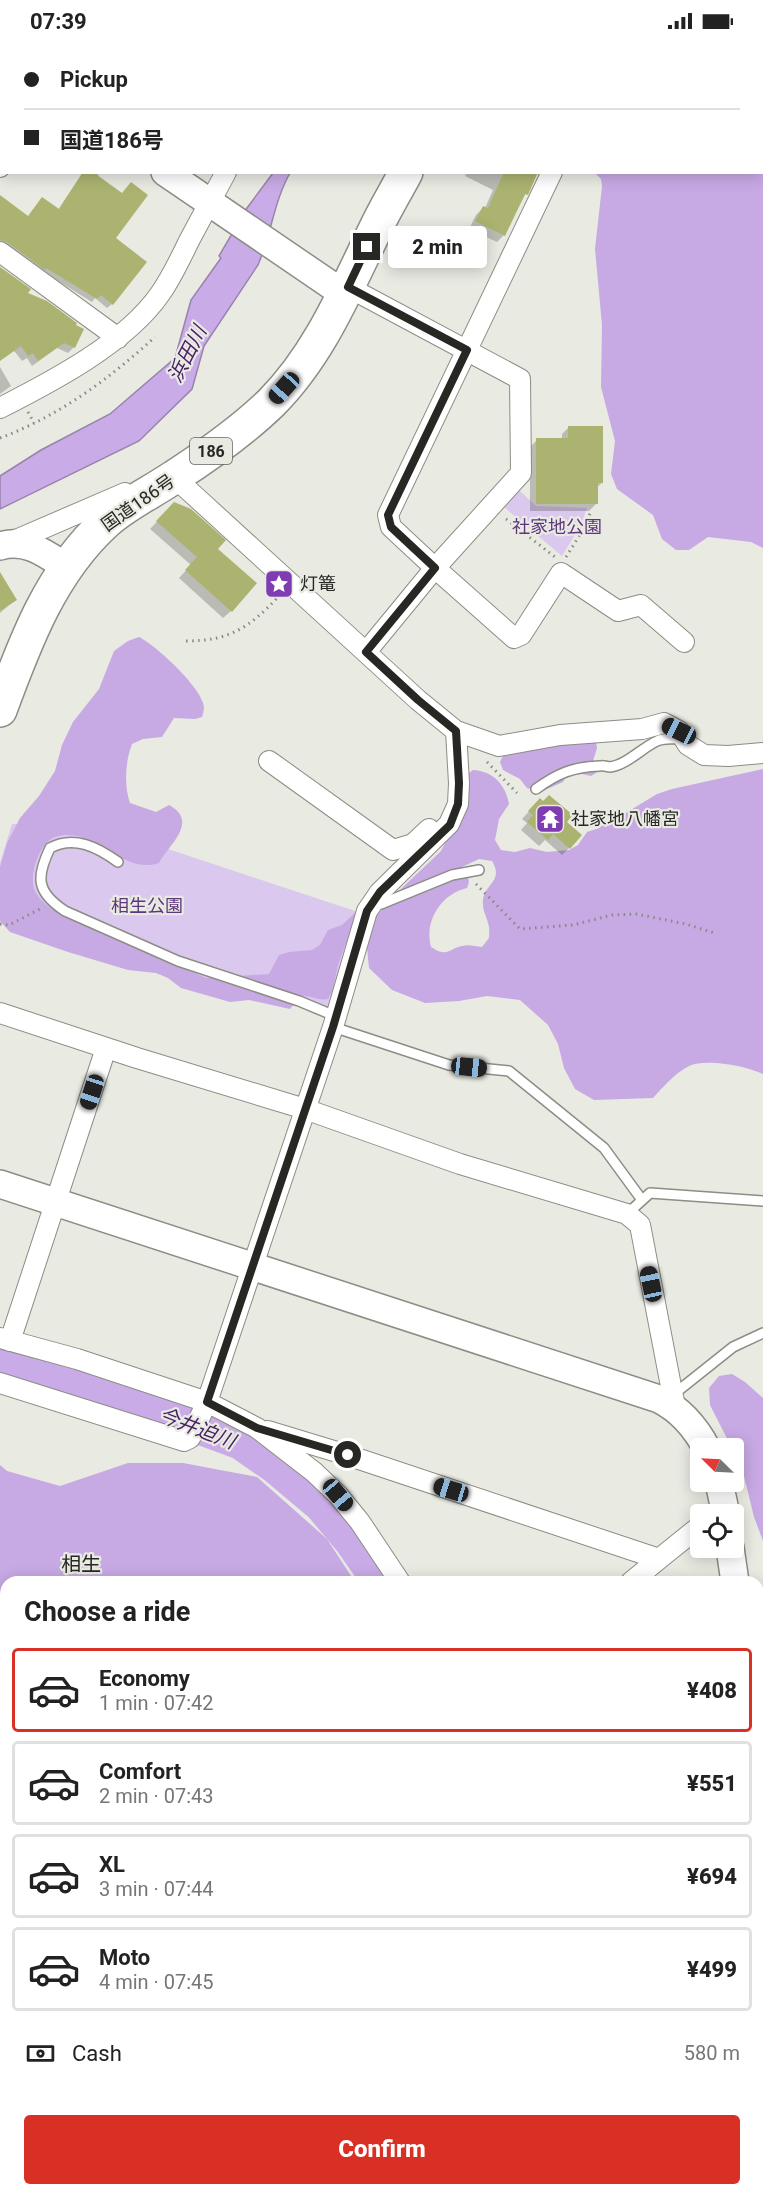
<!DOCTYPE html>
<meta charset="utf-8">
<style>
body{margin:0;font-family:Roboto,"Noto Sans JP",sans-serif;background:#f6f6f6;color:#222;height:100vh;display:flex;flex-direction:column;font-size:22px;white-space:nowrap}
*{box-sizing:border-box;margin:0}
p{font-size:20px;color:#767676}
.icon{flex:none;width:33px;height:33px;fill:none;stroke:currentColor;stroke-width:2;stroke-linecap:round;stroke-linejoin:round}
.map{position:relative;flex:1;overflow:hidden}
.side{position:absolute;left:0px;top:1534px;width:764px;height:620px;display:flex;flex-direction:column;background:#fff;border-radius:18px 18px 0 0;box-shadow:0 3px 15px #0003}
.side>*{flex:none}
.banner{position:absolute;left:0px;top:0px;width:764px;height:132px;box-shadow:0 3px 15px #0003;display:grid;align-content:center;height:132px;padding:0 24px;background:#fff}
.needle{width:39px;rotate:294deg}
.fabs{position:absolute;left:690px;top:1396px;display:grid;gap:12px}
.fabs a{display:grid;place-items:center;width:54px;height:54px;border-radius:6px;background:#fff;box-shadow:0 3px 15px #0003;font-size:30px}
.end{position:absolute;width:27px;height:27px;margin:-14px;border:8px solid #272724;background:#fff;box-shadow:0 0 0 3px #fff}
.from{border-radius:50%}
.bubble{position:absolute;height:42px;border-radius:6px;background:#fff;box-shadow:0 3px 15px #0003;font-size:20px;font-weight:800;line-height:42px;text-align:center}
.car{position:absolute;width:18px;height:36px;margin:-18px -9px;border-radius:8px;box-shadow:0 0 4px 2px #0007;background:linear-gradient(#222 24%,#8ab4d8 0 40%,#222 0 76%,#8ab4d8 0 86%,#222 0)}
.banner b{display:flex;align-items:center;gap:21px;height:57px;font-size:22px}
.banner b+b{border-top:2px solid #e0e0e0}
.banner i{width:15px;height:15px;background:#222}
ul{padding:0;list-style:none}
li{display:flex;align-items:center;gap:18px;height:84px;margin:0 12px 9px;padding:0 12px;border:3px solid #e0e0e0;border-radius:6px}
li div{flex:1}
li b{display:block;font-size:22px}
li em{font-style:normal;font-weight:800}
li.current{border-color:#d93025}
li>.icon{width:54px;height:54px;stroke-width:1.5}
h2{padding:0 24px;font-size:27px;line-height:72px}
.pay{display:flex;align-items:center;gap:15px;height:66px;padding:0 24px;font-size:22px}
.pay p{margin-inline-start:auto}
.primary-button{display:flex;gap:12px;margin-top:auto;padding:12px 24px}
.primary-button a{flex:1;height:69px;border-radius:6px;background:#d93025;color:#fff;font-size:24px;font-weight:800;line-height:69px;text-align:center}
.status{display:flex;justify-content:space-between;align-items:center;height:42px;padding:0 30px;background:#fff;direction:ltr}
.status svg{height:16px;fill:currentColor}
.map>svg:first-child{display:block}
.green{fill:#dbc8ee}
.forest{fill:#c7a9e4;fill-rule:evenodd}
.water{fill:#c9abe7;stroke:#9883ac;stroke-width:1.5}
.shadow{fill:#0003}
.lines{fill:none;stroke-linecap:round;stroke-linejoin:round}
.river{stroke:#c9abe7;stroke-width:33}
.building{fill:#acb370}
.lane-casing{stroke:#8c8d85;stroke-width:12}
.street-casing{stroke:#8c8d85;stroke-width:22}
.secondary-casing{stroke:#8c8d85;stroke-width:30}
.highway-casing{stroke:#8c8d85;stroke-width:36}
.path{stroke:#898a84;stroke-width:3;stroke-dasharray:1.5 4.5;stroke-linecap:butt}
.lane{stroke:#fff;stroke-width:9}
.street{stroke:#fff;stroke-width:20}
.secondary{stroke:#fff;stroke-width:27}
.highway{stroke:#fff;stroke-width:33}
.route{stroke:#272724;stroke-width:8}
.labels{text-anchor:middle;stroke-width:4.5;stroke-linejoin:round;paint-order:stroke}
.shield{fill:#e9eae2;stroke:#61625d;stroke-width:1.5}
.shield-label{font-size:16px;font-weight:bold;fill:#272724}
.street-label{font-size:18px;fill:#272724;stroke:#e9eae2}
.park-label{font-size:18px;fill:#5d367d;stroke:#e9eae2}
.poi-label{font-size:18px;fill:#272724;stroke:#e9eae2;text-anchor:start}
.water-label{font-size:20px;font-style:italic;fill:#461e64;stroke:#e9eae2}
.neighbourhood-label{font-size:20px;fill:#272724;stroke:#e9eae2}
</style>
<div class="status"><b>07:39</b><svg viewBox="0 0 49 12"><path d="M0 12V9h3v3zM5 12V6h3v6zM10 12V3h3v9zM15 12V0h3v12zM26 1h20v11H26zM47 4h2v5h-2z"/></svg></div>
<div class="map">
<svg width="763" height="2153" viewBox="0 0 763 2153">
<rect width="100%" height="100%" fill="#e9eae2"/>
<path class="green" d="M519,448L536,464L587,466L581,483L562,514L504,465Z
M90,781L358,870L327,977L300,964L223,947L0,878V821L12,782Z"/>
<path class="forest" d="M627,0H763V506L751,500L708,495L689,508H676L662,497L653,473L617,447L611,432L615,399L601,345L602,283L595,207L602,144L601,137L595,131L762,130V2L625,1Z
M139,595C156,603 203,647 204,665C204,668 203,672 202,675L195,677L174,676L162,695L143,697L132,702C125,720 124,744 130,761L156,770L169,763C200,780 168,803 159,821C123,834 93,782 55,795C39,801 27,836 36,851C44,864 56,870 69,876L206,936L269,932L279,913L289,910L312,908L320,903L328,888L342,883L358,868L338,923L333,947L328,957C319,959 311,953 301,954L290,967L249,958L230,960L181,946L168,936L156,931L128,928L68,910L10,890L0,879V825L7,801L20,776L39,754L55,729L62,703L73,680L99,647L114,609L128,599Z
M589,697L596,700L597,706L593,719L598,726L596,731L591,734L582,732L577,723L571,722L567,725V732L563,740L540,750L527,746L520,737L503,728L500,720L504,711Z
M763,727V1032C747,1024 705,1016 689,1024C675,1031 663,1045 653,1056L594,1058L575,1047L564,1026L558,1002L548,983L520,958L487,954L459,959L425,961L392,948L369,926L367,906L374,876L404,844L441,809L463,767L467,736L469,731L473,728C493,729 506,743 509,762L499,777L495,798L501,808L515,810L530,806L547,810L569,808L578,803L587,790L599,786L609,777L624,772L657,752L672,747ZM479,817L492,819C504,839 485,841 483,858C482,868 486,873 488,881C490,886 489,891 489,896L482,905C476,904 468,902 462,904C448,907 448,916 431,905C424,879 441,852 467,846C471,837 468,834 461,828L462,825Z
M732,1332L745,1340L763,1356V1499L754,1475L742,1426L710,1363L709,1346L719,1334Z
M128,1421H183L257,1435L327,1497L355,1540H6V2148H758V2095H763V2153H0V1423L7,1429L60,1444Z"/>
<path class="water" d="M273,131H290C274,159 271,193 258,223L204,304L192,347L139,399L0,467V434L41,408L110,372L175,316L191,258L221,216L219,214L247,166Z"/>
<path class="shadow" d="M0,0H97L96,2Z
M140,0H221L139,2Z
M2,58V107L0,109V59Z
M83,130H96L99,133L97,135L122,152L114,196L112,262L107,266L95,256L92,260L0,203V161L28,175L58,168Z
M467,130H537L504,193L497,200L469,187L476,173L483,166H485L493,148L465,134Z
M0,237L26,251L74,305L68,311L57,306L32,324L27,316L22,319L15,310L0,299Z
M0,325L11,344L0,352Z
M569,385L602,441L596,446V462L589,469H530V405L537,398L562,397V392Z
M167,469L216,507L231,569L223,576L179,536L191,523L150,487Z
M0,543L15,558L0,571Z
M533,765L565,780L569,806L562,813L545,798L539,804L521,788L527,781L522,777Z"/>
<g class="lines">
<path class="river" d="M0,1321L113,1354L240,1401L276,1426L320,1463L351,1500L379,1540
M758,1880L763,1878"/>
</g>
<path class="building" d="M83,130H93L122,151L131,140L148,153L116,196L147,220L113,263L101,253L97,257L46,226L45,228L7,200L0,198V153L28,174L42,155L59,167Z
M504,130H538L528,153L525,152L505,194L475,179L483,164L488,166Z
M0,225L31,247L28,251L47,259L77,281L76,283L84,287L75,306L64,301L38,319L33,311L28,314L21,304L0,319Z
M568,384H603V441H598V462H536V396H568Z
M174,460L191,467L226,498L218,507L257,541L232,570L185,528L197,515L156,479Z
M0,530L17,558L0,569Z
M549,753L573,773L567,780L582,793L570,807L553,792L548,798L527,780L533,773L528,769L540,756L543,759Z"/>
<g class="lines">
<g class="lane-casing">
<path id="lane" d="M536,747C558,731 573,725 600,724C604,723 607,725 610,725C626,723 641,707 655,700C663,695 673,697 682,697
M118,820C97,805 74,793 50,806C36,835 36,850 65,869L178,919L299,959L335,974
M375,861L381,862L452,833L479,828
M333,985L449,1023L509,1029L604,1106L642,1158
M627,1172L650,1151L763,1159
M674,1352L733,1305L763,1291"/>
</g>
<g class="street-casing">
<path id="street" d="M112,2L113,0
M306,2L307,0
M606,2L608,0
M0,125L2,123
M0,210L118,296
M348,245L520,337L521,431L435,526L514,596L521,593L561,531L618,569L641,563L684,600
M0,366C53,339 126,301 160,252C172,235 180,217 189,199C201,176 214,153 226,130
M9,501L125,451
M366,610L435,526L391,485L388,473L552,130
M456,689L499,704L560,693L642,687L664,681L679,689L688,703L704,713L728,714L763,711
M269,719L393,808L413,802L429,787
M0,971L137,1016L305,1067L460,1122L627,1172L640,1183L675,1365
M0,1296L77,1317L207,1360L257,1386L314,1430L338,1453L360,1480L400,1540
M10,1299L106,1006
M0,1341L184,1399L190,1396L207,1360L333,985L367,869L380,850L449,782L458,762L459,741L456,689L418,658L174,435L164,438
M268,1389L347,1413L659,1517L700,1484
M631,1540L659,1517
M758,1901L763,1900"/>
</g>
<g class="secondary-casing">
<path id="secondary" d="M0,15L2,16
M165,130L344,252
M0,504C26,496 46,512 66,525
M0,1142L659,1357C681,1368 696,1386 707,1407
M719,1440L726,1473
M730,1506L735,1540
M758,1693L763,1725
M758,1856L763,1854"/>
</g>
<g class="highway-casing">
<path id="highway" d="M479,2L480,0
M0,668C25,600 51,530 106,480C126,462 152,450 174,435C208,413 242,389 271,361C320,312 346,247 376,186C385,167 396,149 406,130"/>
</g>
<path class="path" d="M758,0V2
M761,2L763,1
M28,370L34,381
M0,396C59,374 109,337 155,295
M506,477L555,515
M566,515L583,488L591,469
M186,599C229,599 249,586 278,555
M487,720L517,751
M476,842L520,887L573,883L612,873L636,872L686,882L717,892
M0,882L9,883L42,866
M0,2042L6,2043"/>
<use href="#lane" class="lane"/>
<use href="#street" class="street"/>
<use href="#secondary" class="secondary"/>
<use href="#highway" class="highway"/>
</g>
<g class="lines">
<path class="route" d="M348,1413L257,1386L207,1360L333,985L367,869L380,850L450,783L458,762L459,741L456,689L418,658L366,610L435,526L391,485L388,473L467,308L348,245L367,205"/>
</g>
<defs>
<g id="sight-square" transform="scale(1.5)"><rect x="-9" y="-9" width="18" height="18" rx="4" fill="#7f3db1" stroke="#e9eae2"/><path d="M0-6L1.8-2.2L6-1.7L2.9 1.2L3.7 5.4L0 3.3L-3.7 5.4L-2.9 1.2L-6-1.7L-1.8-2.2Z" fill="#fff"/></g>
<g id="temple-square" transform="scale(1.5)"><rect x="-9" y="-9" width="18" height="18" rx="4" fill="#7f3db1" stroke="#e9eae2"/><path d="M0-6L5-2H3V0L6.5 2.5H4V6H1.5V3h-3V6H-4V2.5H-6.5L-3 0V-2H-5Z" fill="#fff"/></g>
</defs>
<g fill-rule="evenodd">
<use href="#sight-square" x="279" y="542"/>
<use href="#temple-square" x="550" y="777"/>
</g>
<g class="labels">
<rect class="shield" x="190" y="396" width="42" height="26" rx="4.5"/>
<g class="shield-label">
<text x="211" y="415">186</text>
</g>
<g class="street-label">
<text transform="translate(138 461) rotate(-35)" y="6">国道186号</text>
</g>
<g class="park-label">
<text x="557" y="491">社家地公園</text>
<text x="147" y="870">相生公園</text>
</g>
<g class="poi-label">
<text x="300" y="548">灯篭</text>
<text x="571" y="783">社家地八幡宮</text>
</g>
<g class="water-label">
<text transform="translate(187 312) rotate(-63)" y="7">浜田川</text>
<text transform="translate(197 1386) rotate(21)" y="7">今井迫川</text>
</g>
<g class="neighbourhood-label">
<text x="81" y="1529">相生</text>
</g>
</g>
</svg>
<div class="fabs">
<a><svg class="needle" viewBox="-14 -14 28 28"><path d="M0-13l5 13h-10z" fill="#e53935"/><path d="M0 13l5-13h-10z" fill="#767676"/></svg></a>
<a><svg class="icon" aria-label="locate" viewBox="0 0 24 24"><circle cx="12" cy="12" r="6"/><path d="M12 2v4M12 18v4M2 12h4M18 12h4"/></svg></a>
</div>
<i class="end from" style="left:348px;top:1413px"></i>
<i class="end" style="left:367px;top:205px"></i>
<div class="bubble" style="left:388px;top:184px;width:99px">2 min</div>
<i class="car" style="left:284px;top:346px;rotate:222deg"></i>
<i class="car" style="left:679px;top:689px;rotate:296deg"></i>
<i class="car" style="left:469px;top:1025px;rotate:96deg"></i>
<i class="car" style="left:92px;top:1050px;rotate:198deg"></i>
<i class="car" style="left:651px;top:1242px;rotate:348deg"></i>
<i class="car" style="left:451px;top:1448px;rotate:287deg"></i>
<i class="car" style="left:338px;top:1453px;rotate:140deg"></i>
<div class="banner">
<b><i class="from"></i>Pickup</b>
<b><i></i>国道186号</b>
</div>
<section class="side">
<h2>Choose a ride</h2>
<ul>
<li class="current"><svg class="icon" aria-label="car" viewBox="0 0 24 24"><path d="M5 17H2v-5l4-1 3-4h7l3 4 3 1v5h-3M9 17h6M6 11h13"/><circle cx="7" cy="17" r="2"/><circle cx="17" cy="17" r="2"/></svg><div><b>Economy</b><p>1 min · 07:42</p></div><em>¥408</em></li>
<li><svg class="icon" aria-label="car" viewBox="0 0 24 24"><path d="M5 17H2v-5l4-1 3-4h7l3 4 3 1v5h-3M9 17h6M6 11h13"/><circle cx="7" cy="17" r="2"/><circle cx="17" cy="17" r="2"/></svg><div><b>Comfort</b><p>2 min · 07:43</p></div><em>¥551</em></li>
<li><svg class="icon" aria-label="car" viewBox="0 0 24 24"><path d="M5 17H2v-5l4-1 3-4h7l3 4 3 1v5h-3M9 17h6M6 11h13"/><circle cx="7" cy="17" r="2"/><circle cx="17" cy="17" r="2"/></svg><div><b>XL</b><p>3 min · 07:44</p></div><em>¥694</em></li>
<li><svg class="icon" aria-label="car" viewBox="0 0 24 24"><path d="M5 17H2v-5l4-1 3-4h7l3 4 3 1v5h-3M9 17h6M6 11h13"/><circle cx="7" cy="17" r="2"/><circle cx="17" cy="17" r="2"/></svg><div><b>Moto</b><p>4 min · 07:45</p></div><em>¥499</em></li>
</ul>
<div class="pay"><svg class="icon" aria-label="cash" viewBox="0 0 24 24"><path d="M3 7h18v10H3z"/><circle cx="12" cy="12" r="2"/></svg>Cash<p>580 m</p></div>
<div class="primary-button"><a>Confirm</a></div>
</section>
</div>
